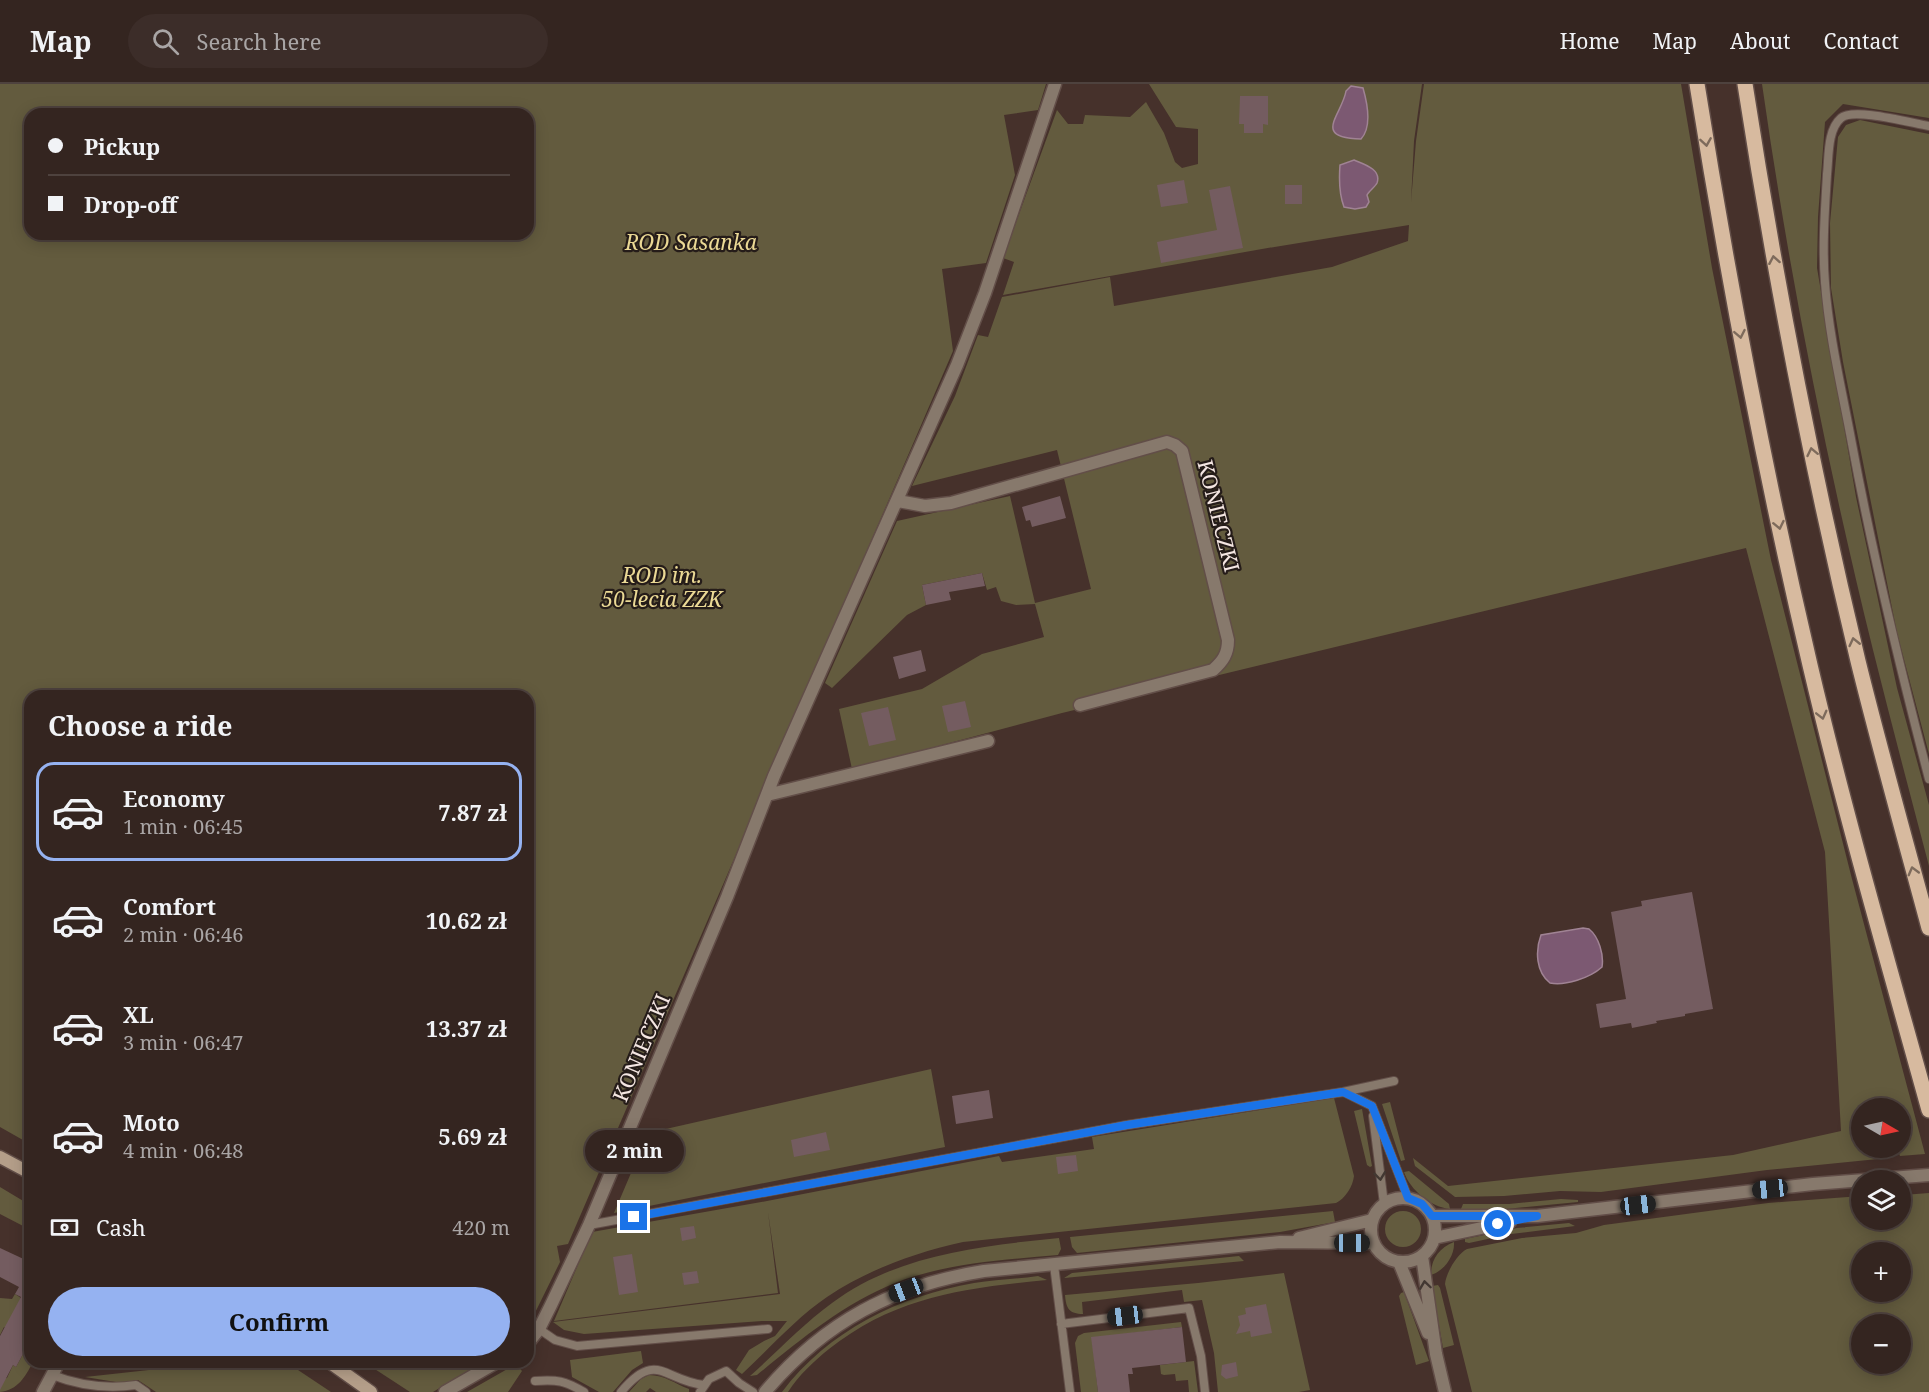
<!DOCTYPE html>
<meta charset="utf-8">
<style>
body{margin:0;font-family:"Noto Serif",serif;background:#3c2d29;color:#f1f3f6;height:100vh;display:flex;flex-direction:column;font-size:22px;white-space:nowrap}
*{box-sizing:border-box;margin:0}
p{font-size:20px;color:#a9a5a5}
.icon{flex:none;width:33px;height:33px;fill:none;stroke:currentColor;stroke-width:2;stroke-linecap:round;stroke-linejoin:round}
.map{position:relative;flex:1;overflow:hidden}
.side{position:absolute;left:24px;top:606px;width:510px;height:678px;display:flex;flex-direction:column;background:#342520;border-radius:18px;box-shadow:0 3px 15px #0003,0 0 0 2px #4e423e}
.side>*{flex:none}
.guide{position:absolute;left:24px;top:24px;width:510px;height:132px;border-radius:18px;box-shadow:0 3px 15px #0003,0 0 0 2px #4e423e;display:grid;align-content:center;height:132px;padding:0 24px;background:#342520}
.needle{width:39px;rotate:99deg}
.fabs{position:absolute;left:1851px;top:1014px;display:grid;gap:12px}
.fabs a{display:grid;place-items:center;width:60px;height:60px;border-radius:50%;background:#342520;box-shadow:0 3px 15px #0003,0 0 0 2px #4e423e;font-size:30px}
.end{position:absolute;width:27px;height:27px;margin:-14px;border:8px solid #1a73e8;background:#fff;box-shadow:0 0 0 3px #fff}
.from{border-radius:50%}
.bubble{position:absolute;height:42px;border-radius:21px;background:#342520;box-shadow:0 3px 15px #0003,0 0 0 2px #4e423e;font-size:20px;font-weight:700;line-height:42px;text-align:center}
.car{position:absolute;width:18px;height:36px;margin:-18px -9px;border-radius:8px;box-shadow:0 0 4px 2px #0007;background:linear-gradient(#222 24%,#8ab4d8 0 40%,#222 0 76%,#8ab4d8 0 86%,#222 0)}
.guide b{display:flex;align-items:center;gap:21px;height:57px;font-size:22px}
.guide b+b{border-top:2px solid #4e423e}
.guide i{width:15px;height:15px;background:#f1f3f6}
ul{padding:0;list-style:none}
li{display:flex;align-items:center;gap:18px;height:99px;margin:0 12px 9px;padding:0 12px;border:3px solid transparent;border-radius:18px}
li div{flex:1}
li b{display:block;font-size:22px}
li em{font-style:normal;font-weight:700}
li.selected{border-color:#95b2f1}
li>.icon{width:54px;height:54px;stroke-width:1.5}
h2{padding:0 24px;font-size:27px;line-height:72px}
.pay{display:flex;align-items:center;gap:15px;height:66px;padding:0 24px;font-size:22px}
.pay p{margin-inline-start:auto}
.primary-button{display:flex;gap:12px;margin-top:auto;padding:12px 24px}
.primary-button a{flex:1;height:69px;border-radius:36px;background:#95b2f1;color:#111;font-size:24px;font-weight:700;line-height:69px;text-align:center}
header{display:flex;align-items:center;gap:36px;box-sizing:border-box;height:84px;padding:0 30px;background:#342520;border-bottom:2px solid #4e423e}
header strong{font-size:28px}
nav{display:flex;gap:33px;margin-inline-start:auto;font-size:21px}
.search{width:420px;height:54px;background:#3c2d29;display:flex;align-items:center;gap:15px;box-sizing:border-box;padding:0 21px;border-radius:33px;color:#a9a5a5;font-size:22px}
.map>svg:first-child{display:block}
.green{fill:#635b3e;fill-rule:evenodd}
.water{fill:#7c5972;stroke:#a08394;stroke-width:1.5}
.building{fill:#745c60}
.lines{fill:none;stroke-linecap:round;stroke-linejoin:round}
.lane-casing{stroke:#624e48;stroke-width:10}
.street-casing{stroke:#624e48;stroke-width:15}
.secondary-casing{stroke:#624e48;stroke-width:15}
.primary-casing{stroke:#624e48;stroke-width:18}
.lane{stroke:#87796c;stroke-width:8}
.street{stroke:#87796c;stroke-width:12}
.secondary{stroke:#b49e89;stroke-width:12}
.primary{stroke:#d7ba9f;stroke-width:15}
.oneway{stroke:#7e6b5c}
.oneway2{stroke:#423832}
.route{stroke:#1a73e8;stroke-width:8}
.labels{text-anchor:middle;stroke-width:4.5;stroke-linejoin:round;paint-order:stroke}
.park-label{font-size:21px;font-style:italic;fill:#ebd995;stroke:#251c19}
.street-label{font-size:21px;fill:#f4e6e2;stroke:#251c19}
</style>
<header>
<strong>Map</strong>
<div class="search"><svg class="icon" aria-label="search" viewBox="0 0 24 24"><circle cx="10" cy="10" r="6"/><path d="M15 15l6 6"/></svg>Search here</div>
<nav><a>Home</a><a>Map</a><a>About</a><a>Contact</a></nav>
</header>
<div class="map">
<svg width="1929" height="1308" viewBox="0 0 1929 1308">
<rect width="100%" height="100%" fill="#46312b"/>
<path class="green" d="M0,0H1046L1038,26L1004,31L1015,91L986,179L942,185L953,267L568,1160L557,1162L560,1178L528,1243V612H30V1060L0,1043ZM30,30H528V150H30Z
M1149,0H1422L1414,57L1411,118L1416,57L1424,0H1681L1712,184L1771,476L1852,795L1925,1070L1900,1072L1897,1064H1900V1024H1862V1064H1876L1878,1075L1767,1086L1601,1108L1560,1107L1504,1112L1455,1113L1415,1082L1413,1074L1448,1102L1733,1071L1841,1047L1825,768L1746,464L1062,629L852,685L839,625L922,605L982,570L1044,553L1035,520L1016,521L1001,517L996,503L987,506L982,489L922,501L926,521L907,531L832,604L825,599L897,437L1010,412L1035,519L1091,505L1057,366L912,402L955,312L978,251L988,253L1002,213L1110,193L1114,222L1332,183L1408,157L1409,141L1262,165L1003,211L1014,178L1003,174L1057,26L1068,40H1083L1085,31L1130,33L1146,18L1164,49L1175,78L1182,84L1198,80V45L1176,43Z
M1762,0H1929V34L1843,20L1825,38L1818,133L1817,184L1856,413L1897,604L1929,721V782C1910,710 1891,638 1873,566C1827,380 1789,190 1762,0Z
M1860,36L1929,50V670L1897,549L1843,278L1831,204L1830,139L1838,53L1846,41Z
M931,985L945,1063L614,1129L648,1049Z
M1334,1014L1354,1092C1353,1102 1345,1115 1336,1119L963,1158C914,1169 869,1185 827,1213C796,1234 769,1265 742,1290L736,1286L749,1266L764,1257L775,1252L787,1237H762L584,1250L564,1246L553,1238L780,1210L768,1128L778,1209L554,1237L592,1148L767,1117L999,1072L1002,1078L1094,1065L1092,1053Z
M1390,1018L1405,1076L1401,1077L1382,1020Z
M1362,1025L1372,1082L1370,1083L1367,1081L1354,1027Z
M1409,1087L1449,1120L1450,1125C1431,1123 1410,1106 1404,1088Z
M0,1103L30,1121V1134L25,1143L0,1130Z
M1929,1109V1308H1472L1445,1200C1446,1189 1457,1170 1467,1165L1522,1154L1576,1149L1604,1141L1768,1119L1861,1112L1862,1136H1900L1901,1120L1903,1111ZM1862,1168H1900V1208H1862ZM1862,1240H1900V1280H1862Z
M1561,1115L1578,1116V1118L1505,1125H1461L1463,1120H1509Z
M1333,1127L1335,1138L1280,1148L1077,1169L1072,1163L1070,1153Z
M1385 1145a18 18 0 1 1 36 0a18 18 0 1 1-36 0Z
M1569,1139L1575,1142L1511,1150L1469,1159L1465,1158V1155L1517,1144Z
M1059,1154L1061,1165L1058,1171C1003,1176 946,1179 895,1199C843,1220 800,1256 757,1291L750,1292C777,1268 803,1240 832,1219C898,1170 981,1162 1059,1154Z
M1454,1158C1455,1172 1444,1187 1431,1191C1431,1175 1439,1164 1454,1158Z
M1239,1172L1244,1177L1064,1194L1072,1189Z
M1284,1189L1310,1306L1299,1308H1218L1214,1269L1202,1216L1184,1218L1182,1206L1082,1218L1083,1230C1069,1230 1066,1224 1065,1211L1198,1199Z
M1038,1192L1047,1196C965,1204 896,1212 829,1265C814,1277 799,1291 788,1308H782C828,1247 899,1212 974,1199C995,1196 1017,1195 1038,1192Z
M1438,1201L1440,1204L1454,1261L1443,1264L1432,1202Z
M1404,1208L1429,1277L1416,1281L1399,1212L1401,1209Z
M15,1210L21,1214L7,1245L4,1243L0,1251V1214L12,1215Z
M1181,1238L1182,1243L1092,1254L1098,1308H1081L1075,1259L1078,1252L1084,1249Z
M29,1259L30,1278H33C25,1293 18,1306 0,1308V1295L7,1294L13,1281L16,1283Z
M641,1267L643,1279L632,1286L613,1308H599L572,1293L570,1276Z
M1194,1277L1198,1308H1189L1188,1296L1176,1297L1175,1290L1164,1291L1161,1290L1160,1281Z
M163,1278H286L331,1308H156L138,1296L122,1299L85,1293L158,1285Z
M364,1278H482L433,1308H410Z
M516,1280L522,1287L508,1308H467Z
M649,1291C665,1291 675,1300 689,1305V1308H656L650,1304L646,1308H629L641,1295Z"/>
<path class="water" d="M1351,2L1363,4C1367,18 1372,43 1361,55C1311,54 1342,31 1346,7Z
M1354,76C1363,80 1382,85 1377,99C1375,103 1369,107 1367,111L1369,118L1366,123L1355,125L1344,123C1339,110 1339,94 1340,81Z
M1583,844L1589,845C1599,853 1604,871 1602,883C1590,894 1565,902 1550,899C1536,888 1535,867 1541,851Z"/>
<path class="building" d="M1240,12H1268V41L1263,40V49H1244V40H1239Z
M1184,96L1188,119L1161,123L1157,101Z
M1285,101H1302V120H1285Z
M1230,102L1243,164L1161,179L1157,158L1217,146L1209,106Z
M1060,412L1066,434L1032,443L1030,436L1026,437L1022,423Z
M982,489L985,502L949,508L951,516L926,521L922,501Z
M921,566L926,587L899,595L893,573Z
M965,617L971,643L948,648L942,622Z
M888,623L896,656L869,662L861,629Z
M1692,808L1713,925L1685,930V932L1656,937L1657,939L1632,944L1631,939L1600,944L1596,920L1626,915L1611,828L1642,822L1641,817Z
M989,1006L993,1034L956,1040L952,1012Z
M826,1048L830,1066L794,1073L791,1056Z
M1076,1071L1078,1087L1058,1090L1056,1073Z
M694,1142L696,1154L682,1157L680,1144Z
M0,1164L30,1178V1257L16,1283L13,1281L0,1306V1252L21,1213L15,1210L19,1203L0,1193Z
M632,1170L638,1208L619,1211L613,1173Z
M697,1187L699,1199L684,1201L682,1189Z
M1266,1220L1272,1249L1251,1253L1250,1247L1236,1250L1240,1241L1238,1232L1246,1230L1245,1224Z
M1182,1243L1186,1278L1132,1284L1133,1290H1128L1130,1308H1098L1091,1253Z
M1236,1278L1238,1292L1226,1295L1221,1291L1222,1281Z"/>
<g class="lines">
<g class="lane-casing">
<path id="lane" d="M1929,42C1911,39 1853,23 1841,34C1827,46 1829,73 1827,90C1825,126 1822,163 1825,199C1829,253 1842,306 1852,360C1873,473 1900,584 1929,695
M1344,1008L1372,1022L1408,1114
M1373,1032L1384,1120
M589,1141L1127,1041L1343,1008L1394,997
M1054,1181L1070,1308
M1061,1240L1189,1224L1201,1272L1205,1308
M539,1245L555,1256L577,1262L768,1245
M52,1291C78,1301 108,1305 136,1301L146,1308
M535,1297C557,1295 565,1297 584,1308
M621,1308C657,1265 664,1297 704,1301
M700,1308L709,1295L726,1287L739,1299L753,1308"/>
</g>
<g class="street-casing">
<path id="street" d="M898,417L925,422L951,419L1167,358L1175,361L1182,367L1228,556C1228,570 1223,577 1213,586L1080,621
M767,711L988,657
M1371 1146a32 32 0 1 1 64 0a32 32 0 1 1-64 0Z
M1432,1132H1537L1813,1100L1929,1091
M1299,1154L1372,1136
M1434,1154L1510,1138
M1422,1172L1436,1270L1445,1308
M1399,1178L1428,1249
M528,1259L539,1245L551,1221L589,1141L727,813L774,692L957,281L985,209L1055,0
M43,1308L59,1278
M445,1308L497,1278
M765,1308C824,1238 894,1201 984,1187L1280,1158L1374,1159"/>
</g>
<g class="secondary-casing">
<path id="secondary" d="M0,1073L30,1089
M329,1278L371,1308"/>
</g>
<g class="primary-casing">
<path id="primary" d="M1697,0C1728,195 1765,389 1810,581C1845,730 1888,878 1929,1026
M1745,0C1775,194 1812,386 1858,577C1880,666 1905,755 1929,844"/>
</g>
<use href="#lane" class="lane"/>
<use href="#street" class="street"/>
<use href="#secondary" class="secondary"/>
<use href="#primary" class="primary"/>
</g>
<defs><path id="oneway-chevron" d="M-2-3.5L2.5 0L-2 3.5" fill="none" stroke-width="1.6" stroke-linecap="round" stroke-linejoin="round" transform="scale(1.5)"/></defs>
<g class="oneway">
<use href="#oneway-chevron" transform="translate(1706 58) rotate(81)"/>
<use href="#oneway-chevron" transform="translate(1774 176) rotate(-100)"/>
<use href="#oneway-chevron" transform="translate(1740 250) rotate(79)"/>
<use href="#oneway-chevron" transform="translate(1812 368) rotate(-102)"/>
<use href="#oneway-chevron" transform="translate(1779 441) rotate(78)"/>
<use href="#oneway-chevron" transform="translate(1854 558) rotate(-103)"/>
<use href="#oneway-chevron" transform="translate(1822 631) rotate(76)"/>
<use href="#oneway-chevron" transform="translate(1913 787) rotate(-105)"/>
</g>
<g class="oneway2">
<use href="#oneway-chevron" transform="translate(1380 1092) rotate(83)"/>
<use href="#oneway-chevron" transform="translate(1425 1201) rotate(-98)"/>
</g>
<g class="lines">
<path class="route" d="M634,1133L1127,1041L1343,1008L1372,1022L1408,1114L1422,1120L1432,1132H1537L1498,1140"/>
</g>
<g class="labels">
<g class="park-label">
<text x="691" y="166">ROD Sasanka</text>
<text x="662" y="499">ROD im.<tspan x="662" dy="24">50-lecia ZZK</tspan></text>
</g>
<g class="street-label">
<text transform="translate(1218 432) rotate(76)" y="7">KONIECZKI</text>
<text transform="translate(642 964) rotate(-67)" y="7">KONIECZKI</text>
</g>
</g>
</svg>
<div class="fabs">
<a><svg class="needle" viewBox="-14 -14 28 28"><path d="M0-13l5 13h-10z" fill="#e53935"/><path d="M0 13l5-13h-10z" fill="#a9a5a5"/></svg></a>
<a><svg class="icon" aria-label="layers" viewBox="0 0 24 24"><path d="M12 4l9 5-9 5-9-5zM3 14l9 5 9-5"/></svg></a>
<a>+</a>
<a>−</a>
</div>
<i class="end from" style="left:1498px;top:1140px"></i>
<i class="end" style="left:634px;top:1133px"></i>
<div class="bubble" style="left:585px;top:1046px;width:99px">2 min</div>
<i class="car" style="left:1770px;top:1105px;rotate:264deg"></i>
<i class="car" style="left:1638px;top:1121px;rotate:83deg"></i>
<i class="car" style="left:1352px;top:1159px;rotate:90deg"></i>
<i class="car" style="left:906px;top:1206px;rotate:249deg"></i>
<i class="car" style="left:1125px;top:1232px;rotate:263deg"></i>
<div class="guide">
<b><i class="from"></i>Pickup</b>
<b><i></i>Drop-off</b>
</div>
<section class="side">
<h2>Choose a ride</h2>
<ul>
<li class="selected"><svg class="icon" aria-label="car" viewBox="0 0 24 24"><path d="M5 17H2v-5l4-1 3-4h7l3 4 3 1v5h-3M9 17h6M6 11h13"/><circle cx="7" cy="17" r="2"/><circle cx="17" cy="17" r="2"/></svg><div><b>Economy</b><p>1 min · 06:45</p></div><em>7.87 zł</em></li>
<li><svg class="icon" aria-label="car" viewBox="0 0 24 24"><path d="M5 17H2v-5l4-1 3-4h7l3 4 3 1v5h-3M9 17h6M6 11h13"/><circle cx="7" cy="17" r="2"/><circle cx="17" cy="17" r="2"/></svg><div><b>Comfort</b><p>2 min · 06:46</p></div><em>10.62 zł</em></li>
<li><svg class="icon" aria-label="car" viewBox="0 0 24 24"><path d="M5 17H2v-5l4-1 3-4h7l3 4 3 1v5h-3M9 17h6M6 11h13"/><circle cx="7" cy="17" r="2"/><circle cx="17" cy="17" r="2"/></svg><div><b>XL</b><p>3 min · 06:47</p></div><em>13.37 zł</em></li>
<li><svg class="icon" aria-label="car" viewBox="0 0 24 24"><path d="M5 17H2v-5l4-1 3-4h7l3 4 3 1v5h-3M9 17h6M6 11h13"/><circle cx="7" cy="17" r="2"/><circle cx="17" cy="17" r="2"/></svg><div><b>Moto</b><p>4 min · 06:48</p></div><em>5.69 zł</em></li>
</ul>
<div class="pay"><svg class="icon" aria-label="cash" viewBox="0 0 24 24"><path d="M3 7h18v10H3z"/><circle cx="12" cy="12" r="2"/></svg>Cash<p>420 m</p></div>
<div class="primary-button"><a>Confirm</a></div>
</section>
</div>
